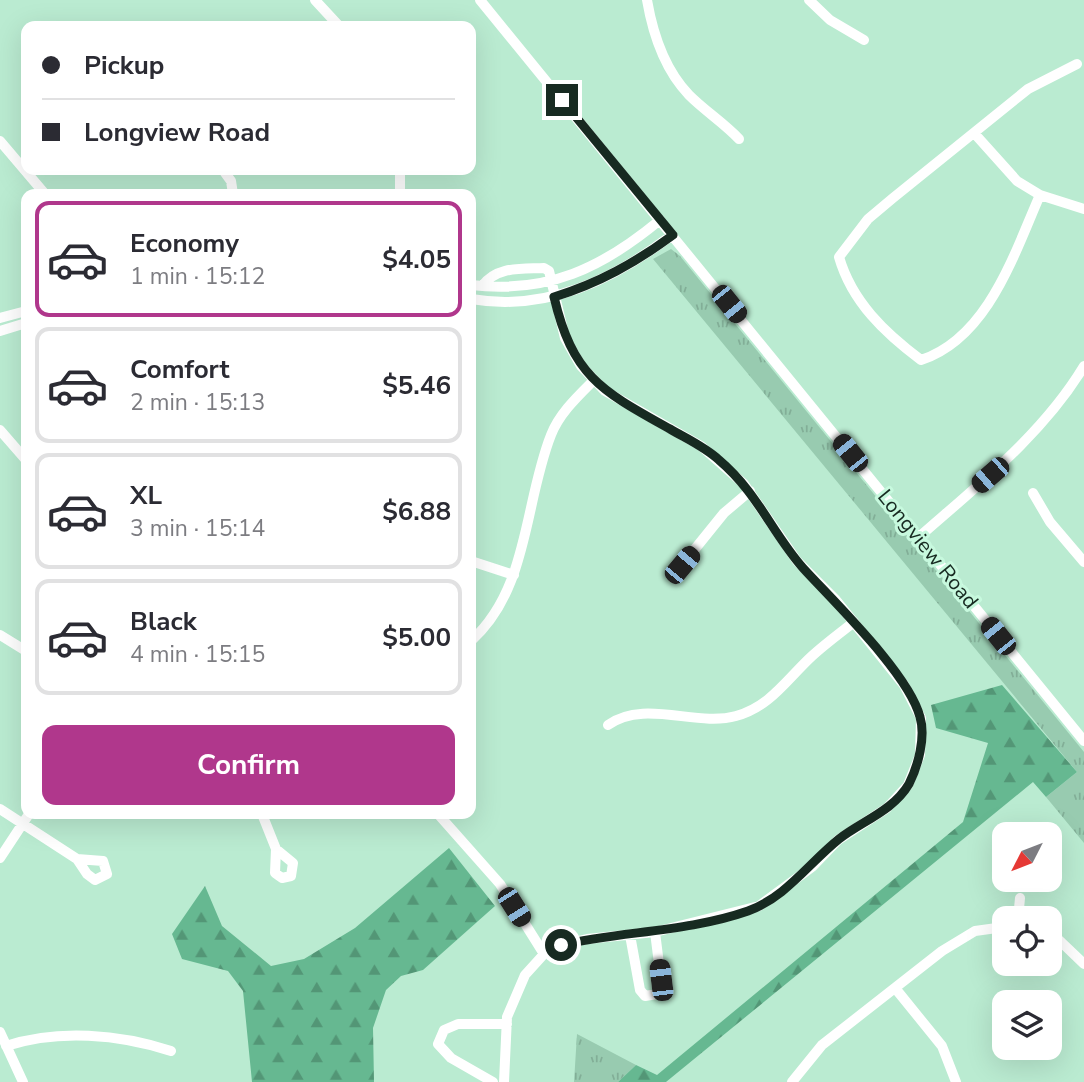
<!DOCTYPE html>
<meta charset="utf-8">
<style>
body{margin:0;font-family:"Nunito Sans",sans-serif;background:#f2f2f3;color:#2b2b33;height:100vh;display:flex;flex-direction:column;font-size:26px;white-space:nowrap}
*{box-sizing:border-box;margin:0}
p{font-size:23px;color:#7c7c81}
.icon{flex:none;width:38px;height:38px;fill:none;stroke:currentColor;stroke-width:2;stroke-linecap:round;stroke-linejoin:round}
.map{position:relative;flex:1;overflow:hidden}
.side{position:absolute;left:21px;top:189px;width:455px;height:630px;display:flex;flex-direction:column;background:#fff;border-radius:14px;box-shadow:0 7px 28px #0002}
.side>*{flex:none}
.top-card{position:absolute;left:21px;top:21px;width:455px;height:154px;border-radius:14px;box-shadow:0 7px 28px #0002;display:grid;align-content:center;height:154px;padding:0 21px;background:#fff}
.needle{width:46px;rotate:228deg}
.controls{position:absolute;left:992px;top:822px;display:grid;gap:14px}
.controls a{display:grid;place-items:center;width:70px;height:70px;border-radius:14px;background:#fff;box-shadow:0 7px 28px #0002;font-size:35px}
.end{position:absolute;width:32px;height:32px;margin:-16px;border:9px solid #172a21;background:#fff;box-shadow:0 0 0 4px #fff}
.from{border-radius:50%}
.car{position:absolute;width:21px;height:42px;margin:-21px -10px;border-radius:9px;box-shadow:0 0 5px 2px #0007;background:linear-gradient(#222 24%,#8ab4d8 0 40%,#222 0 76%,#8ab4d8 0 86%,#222 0)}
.top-card b{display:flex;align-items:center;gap:24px;height:66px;font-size:26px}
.top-card b+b{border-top:2px solid #e1e1e2}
.top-card i{width:18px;height:18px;background:#2b2b33}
ul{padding:12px 0 0;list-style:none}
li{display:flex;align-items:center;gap:21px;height:116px;margin:0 14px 10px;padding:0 7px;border:4px solid #e1e1e2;border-radius:14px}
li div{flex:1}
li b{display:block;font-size:26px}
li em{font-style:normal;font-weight:700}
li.current{border-color:#b0378c}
li>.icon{width:63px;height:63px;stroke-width:1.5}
.primary-button{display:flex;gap:14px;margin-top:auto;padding:14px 21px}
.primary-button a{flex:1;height:80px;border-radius:14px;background:#b0378c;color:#fff;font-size:28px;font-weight:700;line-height:80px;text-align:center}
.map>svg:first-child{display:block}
.grass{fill:url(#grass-tufts)}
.forest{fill:url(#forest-firs)}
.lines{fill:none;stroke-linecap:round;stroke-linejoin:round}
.minor{stroke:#fff;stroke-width:10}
.route{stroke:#172a21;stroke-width:9}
.labels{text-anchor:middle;stroke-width:6;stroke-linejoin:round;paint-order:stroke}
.street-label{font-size:21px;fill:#172a21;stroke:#c7f9de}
</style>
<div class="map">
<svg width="1084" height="1082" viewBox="0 0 1084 1082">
<defs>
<pattern id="grass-tufts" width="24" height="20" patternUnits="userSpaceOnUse" patternTransform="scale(1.75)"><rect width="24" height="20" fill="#98cbb0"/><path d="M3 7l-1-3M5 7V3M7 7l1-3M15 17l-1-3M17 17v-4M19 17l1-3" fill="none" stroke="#82ae97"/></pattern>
<pattern id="forest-firs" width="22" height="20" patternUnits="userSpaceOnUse" patternTransform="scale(1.75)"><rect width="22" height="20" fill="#66b891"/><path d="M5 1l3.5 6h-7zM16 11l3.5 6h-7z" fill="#539676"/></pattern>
</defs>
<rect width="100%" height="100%" fill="#baebd1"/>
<path class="grass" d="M671,249L680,256L1084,752V843L1046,797L1077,772L653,259Z
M577,1034L636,1065L618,1082H574Z"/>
<path class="forest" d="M1002,685L1077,772L1046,797L1033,782L666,1082H618L636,1065L657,1075L963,822L988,743L936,728L931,705Z
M449,848L495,906L423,970L401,976L386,990L373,1028L374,1082H252L243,991L228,971L182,959L172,934L205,886L222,926L271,966L304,959L355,928Z"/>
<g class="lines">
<path class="minor" d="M315,0L339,26
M480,0L1084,741
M647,0C653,35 664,69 689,95C705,111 724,123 739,139
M809,0L830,20L864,40
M974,133L1017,181L1040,195L1084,209
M0,141L45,194
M223,170L231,181L233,194
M400,194V170
M1040,195C1014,254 988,338 921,360C885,333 852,302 839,257L868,219L893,198L1028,89L1077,64
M471,285C548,294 602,268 660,220
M482,286C497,266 521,269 544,268L549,271L565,338L581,366L605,391L701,446L744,484L797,561L835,599L904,685L921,718L920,755L908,785L887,808L838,840L812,867L759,906L655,932L587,939L561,945L544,954L525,975L507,1017L504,1082
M471,299C547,312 613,280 672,235
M0,318L26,311
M0,331L26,323
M0,430L26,460
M1033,493L1050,522L1084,562
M919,537C978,485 1043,434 1084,366
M471,561L514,575
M682,565L724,513L750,491
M0,635L26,651
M471,641C529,589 524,503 551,435C559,414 577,397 593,381
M608,725C644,699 696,727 736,716C770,707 787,679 812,656C825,644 840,633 854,622
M0,809L77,859L87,874L95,880L107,874L103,861L77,859
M262,814L276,849L275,873L282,878L291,876L293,863L276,849
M438,814L500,884L544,954
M0,858L29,814
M1018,919L1020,898
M630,935L640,990L645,996L657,994L661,980L655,932
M1050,937L1059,940L1084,964
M895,988L942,1046L956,1082
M0,1032L23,1082
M6,1046C58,1029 119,1034 171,1051
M493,1082L451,1058L438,1044L444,1030L458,1024H507
M792,1082L822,1045L942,951L975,931L1004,927"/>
</g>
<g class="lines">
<path class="route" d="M561,945C622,931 688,932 748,911C785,898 809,863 839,839C862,821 893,811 909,784C918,766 926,737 920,717C909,674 834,602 803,568C772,533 758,493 719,460C705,447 687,439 670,429C602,391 573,377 554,297C599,283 635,263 673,235L562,100"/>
</g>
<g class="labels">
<g class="street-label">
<text transform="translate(928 549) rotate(51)" y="7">Longview Road</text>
</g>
</g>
</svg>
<div class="controls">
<a><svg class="needle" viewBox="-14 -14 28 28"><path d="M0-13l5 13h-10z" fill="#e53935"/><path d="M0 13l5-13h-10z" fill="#7c7c81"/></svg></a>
<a><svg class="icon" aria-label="locate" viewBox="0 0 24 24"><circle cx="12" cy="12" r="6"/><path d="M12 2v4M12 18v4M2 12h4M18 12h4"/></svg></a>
<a><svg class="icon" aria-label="layers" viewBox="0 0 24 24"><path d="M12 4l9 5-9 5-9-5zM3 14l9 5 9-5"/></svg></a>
</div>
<i class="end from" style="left:561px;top:945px"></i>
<i class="end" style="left:562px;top:100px"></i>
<i class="car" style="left:729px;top:304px;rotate:141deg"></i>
<i class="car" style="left:850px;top:453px;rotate:321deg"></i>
<i class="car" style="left:990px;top:475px;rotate:229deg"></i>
<i class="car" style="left:682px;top:565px;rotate:40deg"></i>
<i class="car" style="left:998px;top:636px;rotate:321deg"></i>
<i class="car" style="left:514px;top:907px;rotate:148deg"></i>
<i class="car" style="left:661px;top:980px;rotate:353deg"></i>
<div class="top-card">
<b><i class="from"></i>Pickup</b>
<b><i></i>Longview Road</b>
</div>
<section class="side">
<ul>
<li class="current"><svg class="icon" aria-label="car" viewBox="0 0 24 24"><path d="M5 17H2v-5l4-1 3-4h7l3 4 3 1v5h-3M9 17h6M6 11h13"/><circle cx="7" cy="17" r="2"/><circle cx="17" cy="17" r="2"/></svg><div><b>Economy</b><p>1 min · 15:12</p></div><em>$4.05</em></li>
<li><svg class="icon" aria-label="car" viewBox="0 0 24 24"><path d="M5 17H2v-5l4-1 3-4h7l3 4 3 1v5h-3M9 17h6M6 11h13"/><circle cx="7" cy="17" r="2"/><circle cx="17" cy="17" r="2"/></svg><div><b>Comfort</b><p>2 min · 15:13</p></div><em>$5.46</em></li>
<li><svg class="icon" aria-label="car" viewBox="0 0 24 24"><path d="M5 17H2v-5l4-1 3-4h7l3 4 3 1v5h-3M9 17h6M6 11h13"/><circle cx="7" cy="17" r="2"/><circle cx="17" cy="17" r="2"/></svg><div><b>XL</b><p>3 min · 15:14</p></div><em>$6.88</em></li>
<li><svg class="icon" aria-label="car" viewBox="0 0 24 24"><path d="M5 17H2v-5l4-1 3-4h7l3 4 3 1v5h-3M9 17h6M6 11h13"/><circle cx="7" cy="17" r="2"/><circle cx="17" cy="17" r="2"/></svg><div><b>Black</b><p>4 min · 15:15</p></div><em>$5.00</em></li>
</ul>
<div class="primary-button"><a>Confirm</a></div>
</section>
</div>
